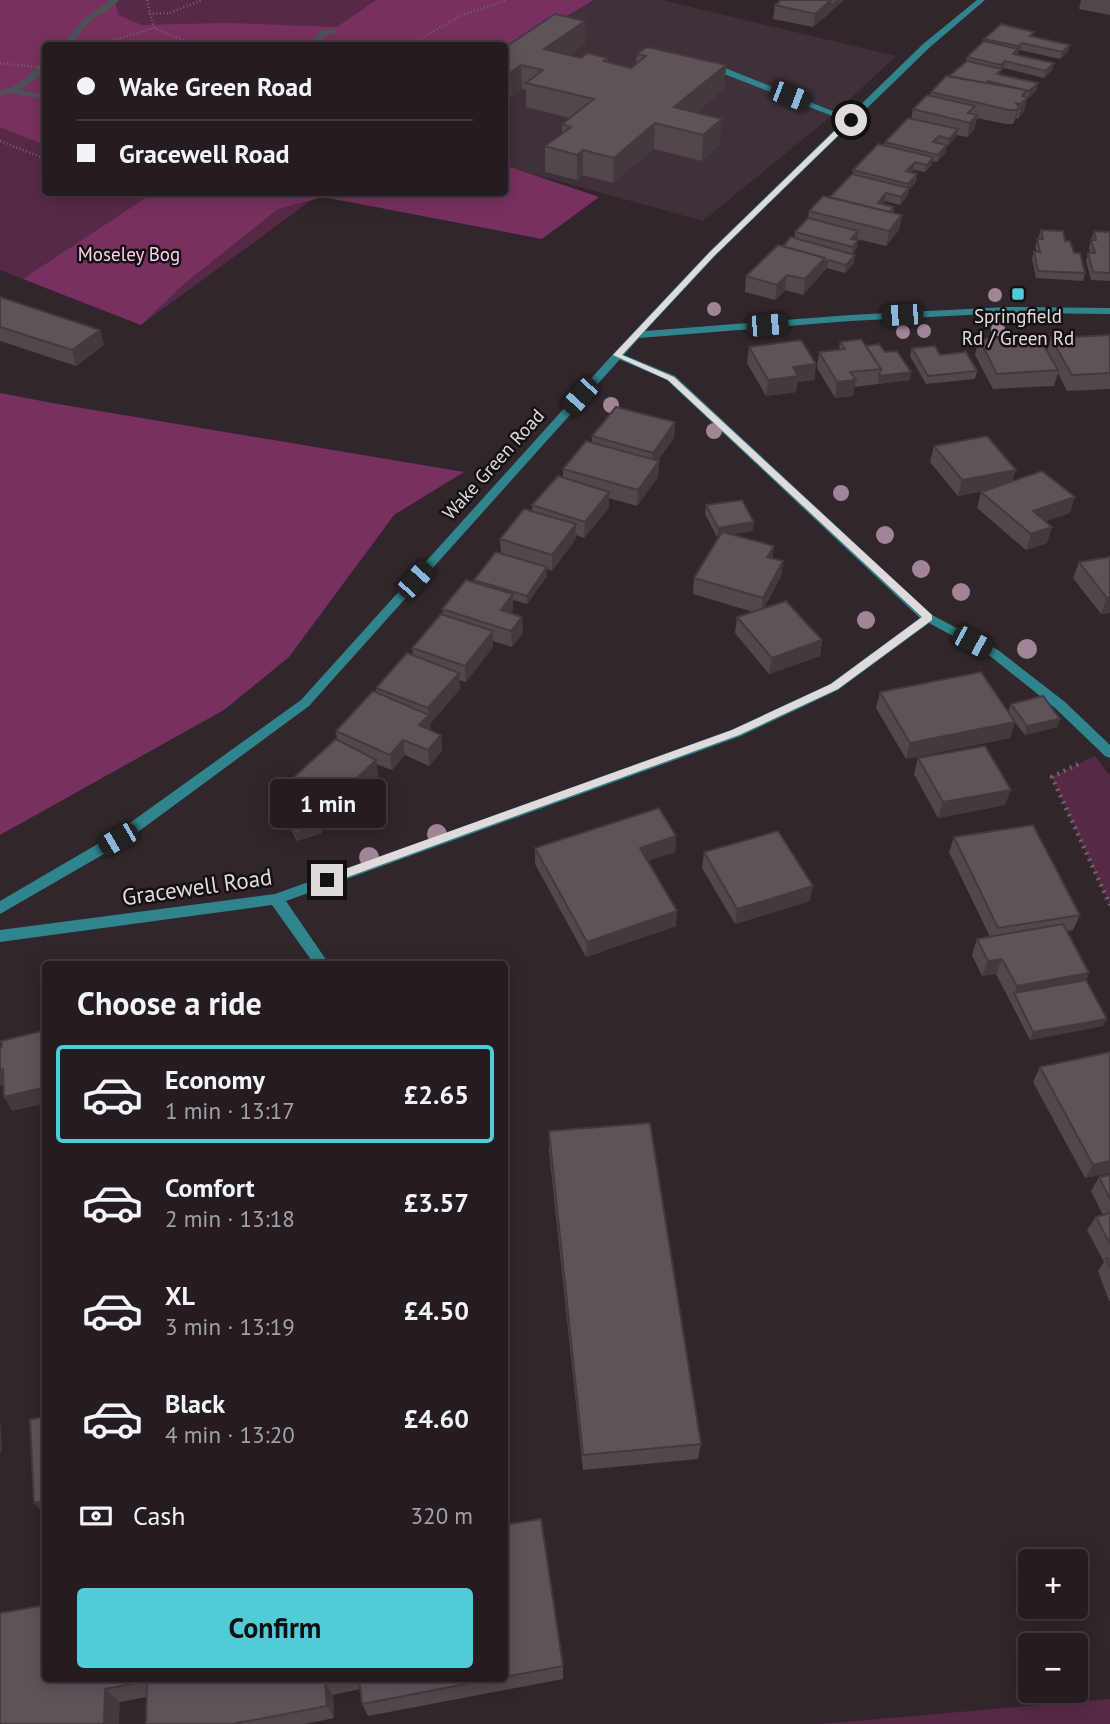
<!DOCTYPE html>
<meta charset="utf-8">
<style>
body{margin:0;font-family:"PT Sans",sans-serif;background:#30292d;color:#f1f3f6;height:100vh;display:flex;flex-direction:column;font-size:26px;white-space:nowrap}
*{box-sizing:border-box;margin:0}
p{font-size:23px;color:#a3a1a5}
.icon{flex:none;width:38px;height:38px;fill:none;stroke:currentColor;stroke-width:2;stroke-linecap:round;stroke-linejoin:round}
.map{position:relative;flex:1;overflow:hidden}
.side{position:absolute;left:42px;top:961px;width:466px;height:721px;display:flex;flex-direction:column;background:#241c20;border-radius:7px;box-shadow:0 4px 18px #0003,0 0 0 2px #413a3e}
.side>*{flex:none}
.banner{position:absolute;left:42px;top:42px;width:466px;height:154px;border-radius:7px;box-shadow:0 4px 18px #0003,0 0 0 2px #413a3e;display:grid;align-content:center;height:154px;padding:0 35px;background:#241c20}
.controls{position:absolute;left:1018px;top:1549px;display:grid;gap:14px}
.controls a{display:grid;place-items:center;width:70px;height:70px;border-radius:7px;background:#241c20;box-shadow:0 4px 18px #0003,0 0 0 2px #413a3e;font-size:35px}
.end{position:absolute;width:32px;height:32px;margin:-16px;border:9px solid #e1dadd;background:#111;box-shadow:0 0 0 4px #111}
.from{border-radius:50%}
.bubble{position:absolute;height:49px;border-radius:7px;background:#241c20;box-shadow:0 4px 18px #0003,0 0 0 2px #413a3e;font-size:23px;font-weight:700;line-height:49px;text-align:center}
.car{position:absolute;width:21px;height:42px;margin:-21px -10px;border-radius:9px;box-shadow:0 0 5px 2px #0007;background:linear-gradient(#222 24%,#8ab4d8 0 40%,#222 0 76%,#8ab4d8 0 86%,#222 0)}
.banner b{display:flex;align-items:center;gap:24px;height:66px;font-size:26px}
.banner b+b{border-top:2px solid #413a3e}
.banner i{width:18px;height:18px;background:#f1f3f6}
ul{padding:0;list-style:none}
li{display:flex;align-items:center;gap:21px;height:98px;margin:0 14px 10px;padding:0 21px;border:4px solid transparent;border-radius:7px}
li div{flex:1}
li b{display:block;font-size:26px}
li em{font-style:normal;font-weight:700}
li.on{border-color:#52cbd8}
li>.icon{width:63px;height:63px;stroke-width:1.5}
h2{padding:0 35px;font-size:32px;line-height:84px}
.pay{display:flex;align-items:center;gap:18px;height:77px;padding:0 35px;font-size:26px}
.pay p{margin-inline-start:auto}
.action{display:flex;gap:14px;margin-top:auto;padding:14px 35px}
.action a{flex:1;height:80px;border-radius:7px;background:#52cbd8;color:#111;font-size:28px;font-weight:700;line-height:80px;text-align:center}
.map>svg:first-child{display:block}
.built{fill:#3f3039}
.green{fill:#582947}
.forest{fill:#783060}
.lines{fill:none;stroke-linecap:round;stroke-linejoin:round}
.stream{fill:#4a5457;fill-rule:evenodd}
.path-far1{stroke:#6e6569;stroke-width:2.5;stroke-dasharray:1 2.5;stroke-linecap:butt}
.path{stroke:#6e6569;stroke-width:4.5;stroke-dasharray:2 5;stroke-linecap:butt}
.service{fill:#30848d;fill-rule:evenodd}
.minor{fill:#30848d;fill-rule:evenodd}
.tertiary{fill:#30848d;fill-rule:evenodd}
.tree{fill:#a18495}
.wall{fill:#52474d}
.shaded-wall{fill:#423a3f}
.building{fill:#5f535a;stroke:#423a3f;stroke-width:2}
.route{fill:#e1dadd}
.poi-dot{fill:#52cbd8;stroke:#151013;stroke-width:2.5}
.labels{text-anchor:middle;stroke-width:5;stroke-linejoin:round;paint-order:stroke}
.far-park-label{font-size:19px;fill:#fdd1eb;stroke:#151013}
.far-poi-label{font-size:19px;fill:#e1dadd;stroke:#151013}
.far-street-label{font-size:19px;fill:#e1dadd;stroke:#151013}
.street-label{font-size:23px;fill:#e1dadd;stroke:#151013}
</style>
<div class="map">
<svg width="1110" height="1724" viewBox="0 0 1110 1724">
<rect width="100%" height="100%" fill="#30262b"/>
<path class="built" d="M594,0H662L896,56L835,113L703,221L504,166V59L551,25Z"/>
<path class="green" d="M0,0H594L551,25L504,46H46V192L321,193L141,325L0,270Z
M1095,756L1110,776V905L1052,777Z
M1110,1699V1724H820Z"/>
<path class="forest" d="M0,0H115L118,15L142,25L227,23L337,27L376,0H594L551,25L504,59V46H46L45,145L0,127Z
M504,165L599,197L542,239L323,197L278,209L185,283L141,325L23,279L153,193L504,192Z
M0,393L52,403L464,472L394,515L289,657L224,710L0,835Z"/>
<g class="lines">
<path class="stream" d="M111,0H119L113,7L91,20L69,46H61L86,17Z
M333,29H336V33L327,34L316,46H308L322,30Z
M43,60H46C46,75 31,82 19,90L46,95V99L12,93L0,95V91C19,87 31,75 43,60Z"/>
<path class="path-far1" d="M147,0L150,14
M154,28L150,14L170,13L202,0
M93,46L154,28L196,46
M402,46L413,43L462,15L507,0
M0,63L46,68
M0,141L46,159"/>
<path class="path" d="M1078,764L1052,777L1110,905"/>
<path class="service" d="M719,68H725L855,120L848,122L719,72Z"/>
<path class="minor" d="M617,352L675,376L932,615L998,650L1065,702L1110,745V758L1105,756L1055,708L990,656L929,623L838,690L741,736L286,901L329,964H314L272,905L0,942V930L275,894L731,730L830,684L920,618L667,380L614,357V353Z"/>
<path class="tertiary" d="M977,0H985L929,48L715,256L645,331L850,315L1007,307L1110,308V314L1007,313L850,321L639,338L309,706L123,843L0,914V901L113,835L301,700L614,353L709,252L923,44Z"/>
</g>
<g class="tree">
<circle cx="995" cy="295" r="7"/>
<circle cx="714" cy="309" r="7"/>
<circle cx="998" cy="329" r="7"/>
<circle cx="924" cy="331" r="7"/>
<circle cx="903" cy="332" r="7"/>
<circle cx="611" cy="405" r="8"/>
<circle cx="714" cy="431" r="8"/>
<circle cx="841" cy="493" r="8"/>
<circle cx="885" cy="535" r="9"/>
<circle cx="921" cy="569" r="9"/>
<circle cx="961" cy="592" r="9"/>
<circle cx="866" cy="620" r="9"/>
<circle cx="1027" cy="649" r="10"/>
<circle cx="437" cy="834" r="10"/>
<circle cx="369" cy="857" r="10"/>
</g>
<path class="wall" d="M781,0H844L813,27L773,19L775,5Z
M1081,0H1110V15L1079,9Z
M1033,37L1068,52L1060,59L1020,50L1018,52L1017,55L1054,63L1052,70L1044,78L1004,68L1001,71L1000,74L1038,83L1036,91L1027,99L1024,111L1018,119L1016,118L1013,124H1006L977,118L974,130L967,137L956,135V137L948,146H947L945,153L937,162L932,161V165L925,172L913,170L911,172L917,174L916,182L909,189L908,195L900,205L885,201L882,204L894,207L893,213L902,215L899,230L886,246L857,239L856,240L857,248L852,254L854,263L845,273L827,268L803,295L785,290L775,300L745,292L746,276L783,246L795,238V232L808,218L809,211L830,197L853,174V170L884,146L885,142L911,119L913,109L930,96L931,92L966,61L967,57L983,42L984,39Z
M585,44L570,55L581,58H608V62L631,68L636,64L637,54L726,65L724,89L696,113L720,144L702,161L654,149L613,183L583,175L577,180L545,172V146L562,134V124L570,118L526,107V90L522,89L511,97L504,95V48Z
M1041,230L1065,241L1085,273L1083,281L1036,278L1032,259L1034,251H1037L1035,247Z
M1094,231L1110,232V281L1091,280L1086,261L1088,253H1090L1089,248Z
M0,297L100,330L104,345L76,366L0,341Z
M1110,335V389L1067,391L1058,373L1054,386L993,389L975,355L979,339L1047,351L1051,338Z
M840,342L885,352L910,380L854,387L853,396L835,398L817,368L819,352L839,350Z
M749,347L816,364L814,380L797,382L796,392L766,396L747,363Z
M912,348L940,355L977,371L975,379L926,384L910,356Z
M675,422L674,438L658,460L659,461L658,477L637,506L609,498V508L584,538L576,535L575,540L552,571L547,569V576L527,604L513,600V610L511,613L522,617L523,633L512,647L493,641V647L466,682L459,680L460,689L430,724L431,730L441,735L442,751L429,766L405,755L392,770L376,764L378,776L337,816L308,799L321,824L322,833L297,841L284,816L282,808L307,799L297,793L294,777L337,740L336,731L376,693V688L413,655L412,648L443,614L442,609L474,582V580L501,554L500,539L532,511V505L563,477V469L592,443V436Z
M934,446L1012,481L1070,513L1045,521L1052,527L1047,543L1026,550L977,508L981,492L986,490L958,496L930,462Z
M706,505L753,531L732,534L774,546L772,558L783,561L781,577L763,608L822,640L820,656L769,674L735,633L737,617L753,612L693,594L694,578L719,536L717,537L705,514Z
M1110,557V613L1101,614L1073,578L1079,562Z
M880,692L1008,712L1011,704L1057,727L1025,735L1014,721L1015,722L1010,738L906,759L876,708Z
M918,758L1005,805L938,818L914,774Z
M676,836L675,852L647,861L676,926L586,957L535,864V848Z
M954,837L1080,915L1073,930L1067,931L1089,973L1086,980L1103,1026L1030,1040L996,974L982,976L972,955L977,939L990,937L949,852Z
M704,852L810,901L735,924L702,868Z
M1110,1052V1173L1085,1178L1033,1082L1040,1067Z
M549,1131L701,1444L698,1459L583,1470L549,1151Z
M1110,1175V1301H1109L1098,1271L1104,1262L1087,1230L1096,1217L1103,1215L1091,1191L1099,1177Z
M504,1525L563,1666V1679L368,1716L362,1704L360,1689L333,1695L334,1718L305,1724H146L147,1697L120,1702L46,1678H504Z"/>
<path class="shaded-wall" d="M831,0L830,13L813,27L815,14Z
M837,0H844L831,11V4Z
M585,21V44L544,74V49Z
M1022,43L1020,50L1018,52L1017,57L1013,54L1017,51L1018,46Z
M1070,45L1068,52L1060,59L1062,52Z
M1005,61L1004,68L1001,71L1000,76L997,74L1000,71L1001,65Z
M1054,63L1052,70L1044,78L1046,71Z
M521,65L522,89L511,97L510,73Z
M726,65L724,89L677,129L674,107Z
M1038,83L1036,91L1028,99L1029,91Z
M1026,90L1023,102L1028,97L1024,111L1018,119L1021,104L1022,96Z
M1019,107L1015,121L1013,124L1017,110Z
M977,115L974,130L967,137L970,123Z
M722,119L720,144L702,161L703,135Z
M655,123L654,149L613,183L614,158Z
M958,129L956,137L948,146L949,139Z
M947,145L945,153L937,162L938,155Z
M583,150V175L577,180V155Z
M933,157L932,165L925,172L927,165Z
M915,162L913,170L905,179L906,171Z
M917,174L916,182L909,189L908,195L900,205L901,197L907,190L908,184Z
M886,193L885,201L876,211L878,203Z
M902,215L899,230L886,246L889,231Z
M858,231L857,239L850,246L851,239Z
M858,240L857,248L852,255L853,247Z
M855,255L854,263L845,273L846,265Z
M825,258L828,260L827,268L803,295L805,279Z
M787,275L785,290L775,300L777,285Z
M100,330L104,345L76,366L72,350Z
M816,364L814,380L797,382L796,392L766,396L768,380L793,367Z
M911,372L910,380L878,384L879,376Z
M856,380L853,396L835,398L837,382Z
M675,422L674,438L652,469L653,453Z
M659,461L658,477L637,506L638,490Z
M1016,470L1011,486L958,496L962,480Z
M609,492V508L584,538L585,522Z
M1075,497L1070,513L1028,527L1033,511Z
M754,522L753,531L717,537L718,528Z
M576,524L575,540L552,571V555Z
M1052,527L1047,543L1026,550L1031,534Z
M774,546L772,562L767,557Z
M783,561L781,577L761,614L763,598Z
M547,567V576L527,604V596Z
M513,594V610L501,626V610Z
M1107,598H1110V613L1101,614Z
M522,617L523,633L512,647L511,631Z
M493,631V647L466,682L465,666Z
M822,640L820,656L769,674L772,658Z
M459,673L460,689L430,724L431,731L419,725L429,715L428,708Z
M1060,719L1057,727L1025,735L1027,726Z
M1015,722L1010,738L906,759L910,743Z
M441,735L442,751L429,766L428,750Z
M403,740L405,755L392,770L390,755Z
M376,760L378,776L337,816L334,800Z
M1011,790L1005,805L938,818L943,802Z
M321,824L322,833L297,841L295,833Z
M676,836L675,852L639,864L640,848Z
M813,886L810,901L735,924L737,909Z
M677,911L676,926L586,957L587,942Z
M1002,959L996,974L982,976L988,961Z
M1089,973L1082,988L1014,993L1017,986Z
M1107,1019L1103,1026L1030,1040L1033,1032Z
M3,1069L11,1084L0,1086V1070Z
M46,1087V1103L12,1111L4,1097Z
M1110,1161V1173L1085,1178L1093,1165Z
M0,1416L2,1451L0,1452Z
M46,1500V1512L43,1513L34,1503Z
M325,1682L333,1695L334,1718L327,1706Z
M105,1689L120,1702L119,1724H104Z"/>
<path class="building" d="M781,0H831L815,14L775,5Z
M555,14L585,21L544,49L581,58L588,53L608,58L604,61L631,68L646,56L637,54L647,47L726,65L674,107L722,119L703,135L655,123L614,158L583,150L577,155L545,146L571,127L562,124L594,99L526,83L543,70L521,65L510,73L504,71V48Z
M1001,24L1034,32L1030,36L1070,45L1062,52L1022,43L1018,46L984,39Z
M984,41L1018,49L1013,54L1054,63L1046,71L1005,61L1001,65L967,57Z
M967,61L1002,69L997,74L1038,83L1029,91L988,81L986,83L949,76Z
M946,76L1026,90L1022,96L1028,97L1021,104L1016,103L1019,107L1017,110H1009L931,92Z
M927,95L975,106L968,113L977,115L970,123L913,109Z
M908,118L958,129L949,139L939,136L933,142L947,145L938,155L885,142Z
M878,144L933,157L927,165L915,162L906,171L917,174L908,184L853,170Z
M852,174L909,188L901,197L886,193L878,203L894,207L889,212L830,197Z
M823,196L902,215L889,231L809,211Z
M808,218L858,231L851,239L858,240L853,247L795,232Z
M1041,230L1063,231L1065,241H1070L1074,253H1080L1085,273L1038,271L1034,251L1040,252L1037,239H1043Z
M1094,231L1110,232V273L1093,272L1088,253H1095L1091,240H1096Z
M791,237L855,255L846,265L828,260L824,265L825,258L783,246Z
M778,245L825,258L805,279L787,275L777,285L746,276Z
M0,297L100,330L72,350L0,327Z
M1110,335V373L1072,375L1051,338Z
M1038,336L1058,370L997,374L979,339Z
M861,339L881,369L850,372L856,380L837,382L819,352L845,349L840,342Z
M801,340L816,364L793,367L798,376L768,380L749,347Z
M879,344L885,352L897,351L911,372L879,376L881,369L866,346Z
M935,346L940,355L966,352L977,371L928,376L912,348Z
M616,407L675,422L653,453L592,436Z
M987,436L1016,470L962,480L934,446Z
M586,441L659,461L638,490L563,469Z
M1042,471L1075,497L1033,511L1052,527L1031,534L981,492Z
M558,476L609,492L585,522L532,505Z
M742,500L754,522L718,528L706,505Z
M524,509L576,524L552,555L500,539Z
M722,532L774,546L767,557L783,561L763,598L694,578Z
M496,552L547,567L527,596L474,580Z
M1110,557V598H1107L1079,562Z
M466,580L513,594L501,610L522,617L511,631L442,609Z
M786,601L822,640L772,658L737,617Z
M441,614L493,631L465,666L412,648Z
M407,653L459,673L428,708L376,688Z
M981,672L1015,722L910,743L880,692Z
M373,691L429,715L419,725L441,735L428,750L403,740L390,755L336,731Z
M1043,696L1060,719L1027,726L1011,704Z
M336,739L376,760L334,800L294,777Z
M985,746L1011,790L943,802L918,758Z
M308,799L321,824L295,833L282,808Z
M659,808L676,836L640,848L677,911L587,942L535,848Z
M1033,825L1080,915L998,928L954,837Z
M778,831L813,886L737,909L704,852Z
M1063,924L1089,973L1017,986L1002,959L988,961L977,939Z
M1086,980L1107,1019L1033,1032L1014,993Z
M46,1030V1087L4,1097L3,1069L0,1070V1047H2L1,1041Z
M1110,1052V1161L1093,1165L1040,1067Z
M650,1123L701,1444L583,1455L549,1131Z
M1110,1175V1199L1099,1177Z
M1110,1213V1244L1096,1217Z
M1110,1258V1268L1106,1259Z
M46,1416V1500L34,1503L30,1420Z
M541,1519L563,1666L504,1677V1525Z
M46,1605V1678H342L325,1682L327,1706L233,1724H146L147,1681L105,1689L104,1724H0V1613Z
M359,1678H497L362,1704Z"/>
<path class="route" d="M848,118L854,120L714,256L622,355L674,377L932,615V620L838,689L739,735L331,883H323V877L732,730L831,684L922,617L668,380L613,355L709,253Z"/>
<rect class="poi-dot" x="1011" y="287" width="14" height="14" rx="3.5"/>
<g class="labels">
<g class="far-park-label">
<text x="129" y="261">Moseley Bog</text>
</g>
<g class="far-poi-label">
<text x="1018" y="323">Springfield<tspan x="1018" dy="22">Rd / Green Rd</tspan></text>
</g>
<g class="far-street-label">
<text transform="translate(493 464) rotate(-48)" y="7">Wake Green Road</text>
</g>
<g class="street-label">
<text transform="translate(197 887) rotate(-8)" y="8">Gracewell Road</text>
</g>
</g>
</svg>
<div class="controls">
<a>+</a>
<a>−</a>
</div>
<i class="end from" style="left:851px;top:120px"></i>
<i class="end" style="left:327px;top:880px"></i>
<div class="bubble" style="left:270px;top:779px;width:116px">1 min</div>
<i class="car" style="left:790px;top:96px;rotate:111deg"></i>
<i class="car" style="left:902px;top:315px;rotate:267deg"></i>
<i class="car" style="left:767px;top:325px;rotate:85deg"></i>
<i class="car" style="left:580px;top:396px;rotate:222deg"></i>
<i class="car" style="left:415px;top:580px;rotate:42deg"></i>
<i class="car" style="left:972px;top:642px;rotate:118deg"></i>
<i class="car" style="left:118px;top:839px;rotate:240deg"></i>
<div class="banner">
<b><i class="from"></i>Wake Green Road</b>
<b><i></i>Gracewell Road</b>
</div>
<section class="side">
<h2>Choose a ride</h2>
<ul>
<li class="on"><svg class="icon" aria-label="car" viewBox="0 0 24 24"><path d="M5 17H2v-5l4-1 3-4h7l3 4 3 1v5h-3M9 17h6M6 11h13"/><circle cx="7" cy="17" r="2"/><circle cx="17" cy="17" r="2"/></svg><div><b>Economy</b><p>1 min · 13:17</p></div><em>£2.65</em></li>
<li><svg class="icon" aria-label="car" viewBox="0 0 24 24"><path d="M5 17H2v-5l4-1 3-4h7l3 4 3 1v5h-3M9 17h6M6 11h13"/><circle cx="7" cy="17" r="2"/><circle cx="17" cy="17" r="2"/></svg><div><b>Comfort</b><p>2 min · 13:18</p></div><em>£3.57</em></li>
<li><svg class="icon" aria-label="car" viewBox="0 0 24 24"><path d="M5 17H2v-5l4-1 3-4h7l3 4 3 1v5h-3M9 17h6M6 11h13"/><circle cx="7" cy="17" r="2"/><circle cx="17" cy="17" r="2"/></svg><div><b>XL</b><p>3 min · 13:19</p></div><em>£4.50</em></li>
<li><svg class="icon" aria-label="car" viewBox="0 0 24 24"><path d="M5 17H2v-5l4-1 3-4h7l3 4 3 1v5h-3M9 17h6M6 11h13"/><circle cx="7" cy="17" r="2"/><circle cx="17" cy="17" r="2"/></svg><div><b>Black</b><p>4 min · 13:20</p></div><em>£4.60</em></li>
</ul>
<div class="pay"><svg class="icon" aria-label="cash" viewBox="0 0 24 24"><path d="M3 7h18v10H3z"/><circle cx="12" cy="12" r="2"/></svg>Cash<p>320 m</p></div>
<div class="action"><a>Confirm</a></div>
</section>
</div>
